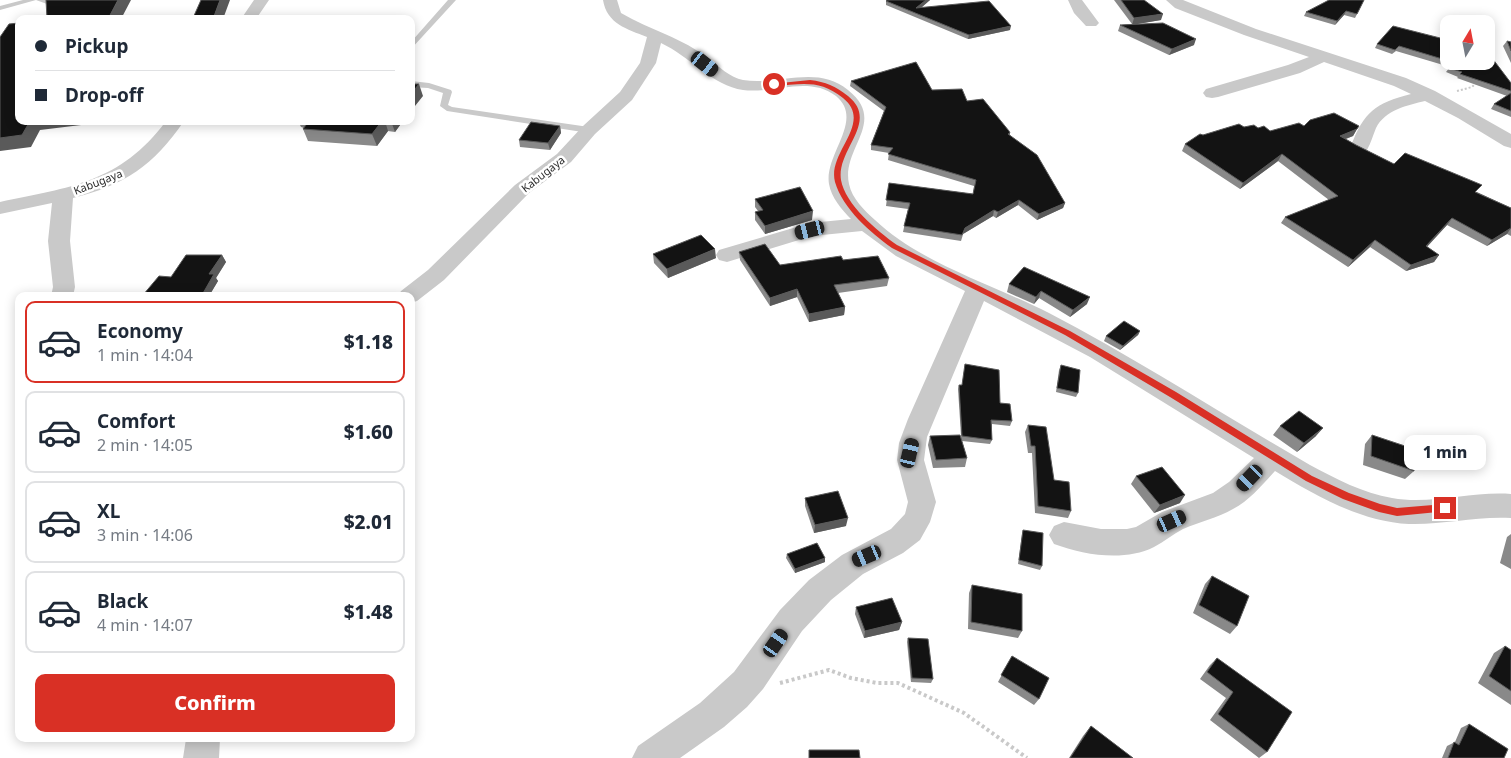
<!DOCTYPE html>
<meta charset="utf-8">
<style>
body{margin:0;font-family:"Noto Sans",sans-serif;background:#f6f6f7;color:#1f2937;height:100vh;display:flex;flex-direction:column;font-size:19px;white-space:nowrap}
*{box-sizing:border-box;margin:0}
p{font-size:16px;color:#747a83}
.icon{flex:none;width:28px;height:28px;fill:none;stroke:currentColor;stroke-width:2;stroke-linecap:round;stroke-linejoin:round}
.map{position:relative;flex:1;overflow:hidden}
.panel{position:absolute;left:15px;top:292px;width:400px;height:450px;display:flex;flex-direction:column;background:#fff;border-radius:10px;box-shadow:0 2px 12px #0003}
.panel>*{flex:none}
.top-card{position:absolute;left:15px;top:15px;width:400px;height:110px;border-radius:10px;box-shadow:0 2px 12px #0003;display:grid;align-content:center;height:110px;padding:0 20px;background:#fff}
.needle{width:32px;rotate:10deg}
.buttons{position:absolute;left:1440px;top:15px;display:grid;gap:10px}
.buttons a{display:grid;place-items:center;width:55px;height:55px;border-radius:10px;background:#fff;box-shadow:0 2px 12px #0003;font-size:25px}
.end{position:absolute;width:22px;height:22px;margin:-11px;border:6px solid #d93025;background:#fff;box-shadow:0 0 0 2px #fff}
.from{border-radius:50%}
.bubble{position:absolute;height:35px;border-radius:10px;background:#fff;box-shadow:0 2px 12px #0003;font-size:16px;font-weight:800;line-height:35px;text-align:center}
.car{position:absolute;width:15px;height:30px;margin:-15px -8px;border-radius:6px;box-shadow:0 0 4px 1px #0007;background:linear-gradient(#222 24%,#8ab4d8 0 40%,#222 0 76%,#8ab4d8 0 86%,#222 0)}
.top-card b{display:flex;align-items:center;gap:18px;height:48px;font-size:19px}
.top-card b+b{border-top:1px solid #e0e1e3}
.top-card i{width:12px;height:12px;background:#1f2937}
ul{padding:9px 0 0;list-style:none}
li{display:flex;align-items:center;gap:15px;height:82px;margin:0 10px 8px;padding:0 10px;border:2px solid #e0e1e3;border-radius:10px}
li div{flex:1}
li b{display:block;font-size:19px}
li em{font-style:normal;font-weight:800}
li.on{border-color:#d93025}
li>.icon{width:45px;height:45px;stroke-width:1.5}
.button{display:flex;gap:10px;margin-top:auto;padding:10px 20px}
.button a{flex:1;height:58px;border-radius:10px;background:#d93025;color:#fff;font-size:20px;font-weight:800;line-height:58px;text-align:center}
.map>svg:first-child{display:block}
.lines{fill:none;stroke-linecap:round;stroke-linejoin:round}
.path-far1{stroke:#c9c9c9;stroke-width:2;stroke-dasharray:2 2;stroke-linecap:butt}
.path{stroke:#c9c9c9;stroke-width:4;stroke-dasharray:3 3;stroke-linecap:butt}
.service{fill:#c9c9c9;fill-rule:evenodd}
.minor{fill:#c9c9c9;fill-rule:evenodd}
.wall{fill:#898989}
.shaded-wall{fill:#5a5a5a}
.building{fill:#131313;stroke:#5a5a5a}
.route{fill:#d93025}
.labels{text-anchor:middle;stroke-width:5;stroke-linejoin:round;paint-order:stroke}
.far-street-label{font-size:11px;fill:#2c2c2c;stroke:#fff}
</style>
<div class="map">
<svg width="1511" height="758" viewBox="0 0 1511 758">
<rect width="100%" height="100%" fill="#fff"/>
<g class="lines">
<path class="path-far1" d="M1457,91L1472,87L1476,83"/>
<path class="path" d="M780,683L829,670L851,678L877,683H898L964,713L1027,758"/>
<path class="service" d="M23,0H64L47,4L36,0L0,10V6Z
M448,0H456L411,49V42Z
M411,81L429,83L451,90L452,92L448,105L452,107L589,127L594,130L589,133L447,111L440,106L443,93L428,88L411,87Z"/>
<path class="minor" d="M254,0H269L256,19H241Z
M603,0H617L621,13C650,30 683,38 709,59C719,66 730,78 743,80C778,86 817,64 848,90C888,122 841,148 849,184C852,199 865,211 875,220C920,263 994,285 1049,313C1139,360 1223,415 1310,465C1336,479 1363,493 1392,498C1431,505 1472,491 1511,494V518C1476,516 1443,525 1409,524C1361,522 1315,495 1275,471C1262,485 1250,500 1233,509C1217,518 1199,522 1183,529C1173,534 1164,542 1154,547C1124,562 1084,555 1054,544L1049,535L1054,526L1064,522L1101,529H1127L1136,527L1162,512L1213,493L1229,482L1254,458L1090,357L984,301L927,437L924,460L936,502L930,522L920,540L903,553L863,574L831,600L802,631L763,689L747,707L724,727L680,758H632L638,746L700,703L734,672L780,610L809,580L842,555L891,529L905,514L908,502L897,460L899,443L908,419L965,291L896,256L862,231L812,236L727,262L719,260L716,255L719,250L810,223L851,219C842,210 831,197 829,184C824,154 865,120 836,96C809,75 773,94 743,90C713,86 689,56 661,43L656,63L632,100L595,134L571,162L529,193L444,280L417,301L411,303V296H398L401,291L428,270L515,185L557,154L583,126L620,92L640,63L647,37C627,29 607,24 603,0Z
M1068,0H1082L1099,23L1096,26H1086L1074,13Z
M1166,0H1183L1256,29L1406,78L1435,91L1511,134V148L1504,146L1458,118L1425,101C1408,105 1385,110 1376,128C1373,135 1371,143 1367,150L1360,152L1353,150L1351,146C1364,112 1375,103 1411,94L1394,86L1324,62L1300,73L1218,97L1212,98L1206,97L1203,93L1206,89L1288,65L1309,57L1244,35L1175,8Z
M166,121H184C153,166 125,185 73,198L70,241L75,287L73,296H51L53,287L48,241L52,203L0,214V202C70,187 120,183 166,121Z
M186,739H220L219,758H183Z"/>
</g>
<path class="wall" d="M887,0H930L921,8L1010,30L968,39L886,5V1Z
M1114,0H1144L1161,20L1136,24L1194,45L1169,55L1118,31L1120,25L1132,24Z
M1364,0L1355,18L1344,15L1335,25L1304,16L1306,12Z
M1449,32V61H1486L1511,83V117L1491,109L1494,104L1507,96L1457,78L1458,77L1446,72L1450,67L1396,51L1392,54L1375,48L1377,44L1446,40Z
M1507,41L1511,42V63L1503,46Z
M851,81L932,90L967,101L1010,133V135L1065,203L1063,208L1037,220L1018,205L996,218L993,216L963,234L961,241L903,232L908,209L886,206L889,183L973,194L974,186L888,160L889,153L871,150V145L884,111L850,86Z
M298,121H403L395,132L388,131L377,146L308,141L303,129L304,128L301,127Z
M560,126L561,133L550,150L520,147L519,140Z
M1304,126L1357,129L1353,136L1346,139L1356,145L1394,164L1477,192L1511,208V236L1507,234L1487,246L1447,225L1427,247L1439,255L1434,262L1406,271L1370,247L1348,267L1281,223L1285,217L1329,200L1278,161L1240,189L1182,151L1185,144L1203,135L1244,127L1258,128L1270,131Z
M755,199L812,220L765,234L755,220V212L758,211L755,207Z
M739,252L780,265L843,260L889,278L887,286L838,293L845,307L844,315L809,322L797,297L770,306L740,260Z
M653,254L716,258L668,278L654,263Z
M222,255L226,262L216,278L218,281L209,296H144L143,295L171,277Z
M1024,267L1087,304L1070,317L1039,298L1034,304L1007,292L1009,284Z
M1140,331L1138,335L1120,350L1104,341L1106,336Z
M965,364L1000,403L1012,421L1010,426L992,424V440L990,444L962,441L967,458L965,467L933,468L928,445L930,436H961L958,389L959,385H962Z
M1061,365L1078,393L1076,397L1056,392L1059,370Z
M1028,425L1054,480L1071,511L1068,518L1035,513L1032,453H1028L1025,432Z
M1280,426L1316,436L1297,452L1273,435Z
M1372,435L1414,471L1405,479L1363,465L1365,444Z
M1136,476L1180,503L1154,513L1131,484Z
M805,498L846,526L814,533L805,506Z
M1023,530L1042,566L1040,570L1018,564L1022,534Z
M1511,534V569L1500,563L1507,537Z
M787,554L825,558V562L795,573L786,558Z
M1212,576L1237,626L1230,634L1193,613L1205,584Z
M972,585L1022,631L1018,638L968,629L969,593Z
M856,607L902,622L899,630L864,638L855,614Z
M908,638L933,679L931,683L911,682L907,642Z
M1505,646L1511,650V705L1478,683L1494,653Z
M1012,656L1039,699L1034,705L998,682Z
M1217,658L1267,752L1259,758L1210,720L1226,698L1200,679L1210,665Z
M1469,724L1504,758H1442L1447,746L1455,742L1461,728Z
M1091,726L1133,758H1069L1083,736Z"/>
<path class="shaded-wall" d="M118,0H131L121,19H108Z
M220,0H230L223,19H213Z
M926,0H930L916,12V8Z
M1346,11L1344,15L1335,25L1337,21Z
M1163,14L1161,20L1132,25L1134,18Z
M1011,26L1010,30L968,39L969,35Z
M1196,39L1194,45L1169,55L1172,49Z
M419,84L423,96L411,111V94Z
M30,121H114L40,130L31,147L0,151V138Z
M382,121H385L388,131L377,146L372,134Z
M391,121H403L395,132Z
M560,126L561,133L550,150L548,143Z
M1357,129L1353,136L1337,142L1340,136Z
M1282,154L1278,161L1240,189L1243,183Z
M1019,200L1018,205L996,218L998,212Z
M1065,203L1063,208L1037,220L1039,214Z
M994,210L993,216L963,234L961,241L965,228Z
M813,211L812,220L765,234V226Z
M1452,218L1447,225L1421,253L1426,246Z
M1511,228L1507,234L1487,246L1492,240Z
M1375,240L1370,247L1348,267L1353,260Z
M715,249L716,258L668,278L667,269Z
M222,255L226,262L216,278L218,281L209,296H203L202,295L209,274Z
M1439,255L1434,262L1406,271L1411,265Z
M797,289V297L770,306V298Z
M1041,291L1039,298L1034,304L1036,297Z
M1090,297L1087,304L1070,317L1073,310Z
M845,307L844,315L809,322V314Z
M1140,331L1138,335L1120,350L1123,346Z
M1323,428L1316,436L1297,452L1304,443Z
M1185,495L1180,503L1154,513L1160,505Z
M848,518L846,526L814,533L815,525Z
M825,558V562L795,573V569Z
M902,622L899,630L864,638L865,631Z"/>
<path class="building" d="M46,0H118L108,19H47Z
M201,0H220L213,19H185L193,18Z
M887,0H926L916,8L989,1L1011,26L969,35L886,1Z
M1121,0H1144L1163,14L1134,18Z
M1329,0H1364L1357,14L1346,11L1337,21L1306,12Z
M314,16L339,17L337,19H312Z
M19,23V121H30L22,135L0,138V37L9,24Z
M1163,23L1196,39L1172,49L1120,25Z
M1393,26L1448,40L1449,36V61L1399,46L1395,50L1377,44Z
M1507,41L1511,42V51Z
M1486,50L1511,83V91L1460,74L1462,72L1449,68L1454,62L1450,61H1486Z
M916,62L932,90L962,89L967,101L983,99L1009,131L1010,133L1008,134L1037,155L1065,203L1039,214L1019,200L998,212L994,210L965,228L962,235L904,226L910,203L886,200L889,183L973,194L976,180L888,154L893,148L871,145L886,107L851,81Z
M411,84H419L411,94Z
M1511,93V111L1494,104Z
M1334,113L1359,126L1357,129L1340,136L1356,145L1394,164L1405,153L1482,185L1475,192L1511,208V228L1492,240L1452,218L1426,246L1439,255L1411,265L1375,240L1353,260L1285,217L1338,196L1282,154L1243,183L1185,144L1200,134L1203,135L1239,124L1244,127L1254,125L1258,128L1264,126L1270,131L1299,123L1304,126L1310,120Z
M309,121H382L372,134L303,129Z
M531,122L560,126L548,143L519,140Z
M800,187L813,211L765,226L755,212L763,210L755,199Z
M701,235L715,249L667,269L653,254Z
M765,244L780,265L841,256L843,260L878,256L889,278L834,285L845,307L809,314L797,289L770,298L739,252Z
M186,255H222L209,274H214L202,295L182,296L143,295L159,276L171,277Z
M1024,267L1090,297L1073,310L1041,291L1036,297L1009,284Z
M1124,321L1140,331L1123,346L1106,336Z
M965,364L999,370L1000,403L1010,404L1012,421L991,420L992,440L962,436L959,385H962Z
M1061,365L1080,370L1078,393L1057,388Z
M1299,411L1323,428L1304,443L1280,426Z
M1028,425L1046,427L1054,480L1069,482L1071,511L1038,506L1035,446H1031Z
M960,435L967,458L936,460L930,436Z
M1372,435L1414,449V471L1371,456Z
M1162,467L1185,495L1160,505L1136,476Z
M838,491L848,518L815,525L805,498Z
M1023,530L1043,533L1042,566L1019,560Z
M817,543L825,558L795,569L787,554Z
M1212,576L1249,596L1237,626L1199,605Z
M972,585L1022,594V631L971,622Z
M892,598L902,622L865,631L856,607Z
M908,638L928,639L933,679L912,678Z
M1505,646L1511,650V691L1489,676Z
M1012,656L1049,678L1039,699L1001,675Z
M1217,658L1292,712L1267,752L1218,714L1233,692L1207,672Z
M1469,724L1508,749L1504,758H1448L1454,742L1459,745Z
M1091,726L1133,758H1070Z
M809,750H859L860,758H809Z"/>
<path class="route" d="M810,80C826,82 835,86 848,96C880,122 836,149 841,180C845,204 877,231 897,245L1070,331L1176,392L1312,476L1349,493L1380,504L1397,508L1445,504L1450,508L1448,511L1397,516L1379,512L1343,499L1306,481L1170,397L1065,335L892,248C870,232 843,209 835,182C827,152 874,123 843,98C820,79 802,84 774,86L771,84Z"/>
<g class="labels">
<g class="far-street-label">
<text transform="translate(543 174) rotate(-38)" y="4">Kabugaya</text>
<text transform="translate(98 182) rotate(-21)" y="4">Kabugaya</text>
</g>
</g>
</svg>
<div class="buttons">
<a><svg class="needle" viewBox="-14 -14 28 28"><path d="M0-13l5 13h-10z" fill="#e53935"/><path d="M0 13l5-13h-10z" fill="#747a83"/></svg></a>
</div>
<i class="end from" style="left:774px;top:84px"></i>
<i class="end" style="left:1445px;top:508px"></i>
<div class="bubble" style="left:1404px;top:435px;width:82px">1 min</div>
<i class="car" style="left:705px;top:64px;rotate:128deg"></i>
<i class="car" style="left:810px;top:230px;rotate:256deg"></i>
<i class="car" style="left:910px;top:453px;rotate:13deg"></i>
<i class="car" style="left:1250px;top:478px;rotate:224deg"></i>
<i class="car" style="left:1172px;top:521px;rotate:66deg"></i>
<i class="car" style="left:867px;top:556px;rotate:247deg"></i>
<i class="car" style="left:776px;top:643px;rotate:35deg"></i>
<div class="top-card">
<b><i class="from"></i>Pickup</b>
<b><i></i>Drop-off</b>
</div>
<section class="panel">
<ul>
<li class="on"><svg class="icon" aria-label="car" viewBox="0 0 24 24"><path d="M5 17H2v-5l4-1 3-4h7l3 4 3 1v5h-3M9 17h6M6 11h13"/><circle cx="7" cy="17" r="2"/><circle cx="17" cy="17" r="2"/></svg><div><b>Economy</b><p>1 min · 14:04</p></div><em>$1.18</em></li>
<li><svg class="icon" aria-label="car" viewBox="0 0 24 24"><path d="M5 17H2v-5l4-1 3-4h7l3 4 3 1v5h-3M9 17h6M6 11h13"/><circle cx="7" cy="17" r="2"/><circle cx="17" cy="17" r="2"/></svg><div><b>Comfort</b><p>2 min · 14:05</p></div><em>$1.60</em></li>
<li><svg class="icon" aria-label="car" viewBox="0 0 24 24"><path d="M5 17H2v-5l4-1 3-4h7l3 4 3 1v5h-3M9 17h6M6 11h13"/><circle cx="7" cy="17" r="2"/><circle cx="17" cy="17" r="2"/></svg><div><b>XL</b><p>3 min · 14:06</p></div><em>$2.01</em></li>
<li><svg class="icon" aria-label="car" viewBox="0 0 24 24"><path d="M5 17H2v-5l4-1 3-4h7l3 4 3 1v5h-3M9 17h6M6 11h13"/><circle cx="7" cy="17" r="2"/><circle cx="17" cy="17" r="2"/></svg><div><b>Black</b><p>4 min · 14:07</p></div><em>$1.48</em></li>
</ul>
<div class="button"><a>Confirm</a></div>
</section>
</div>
